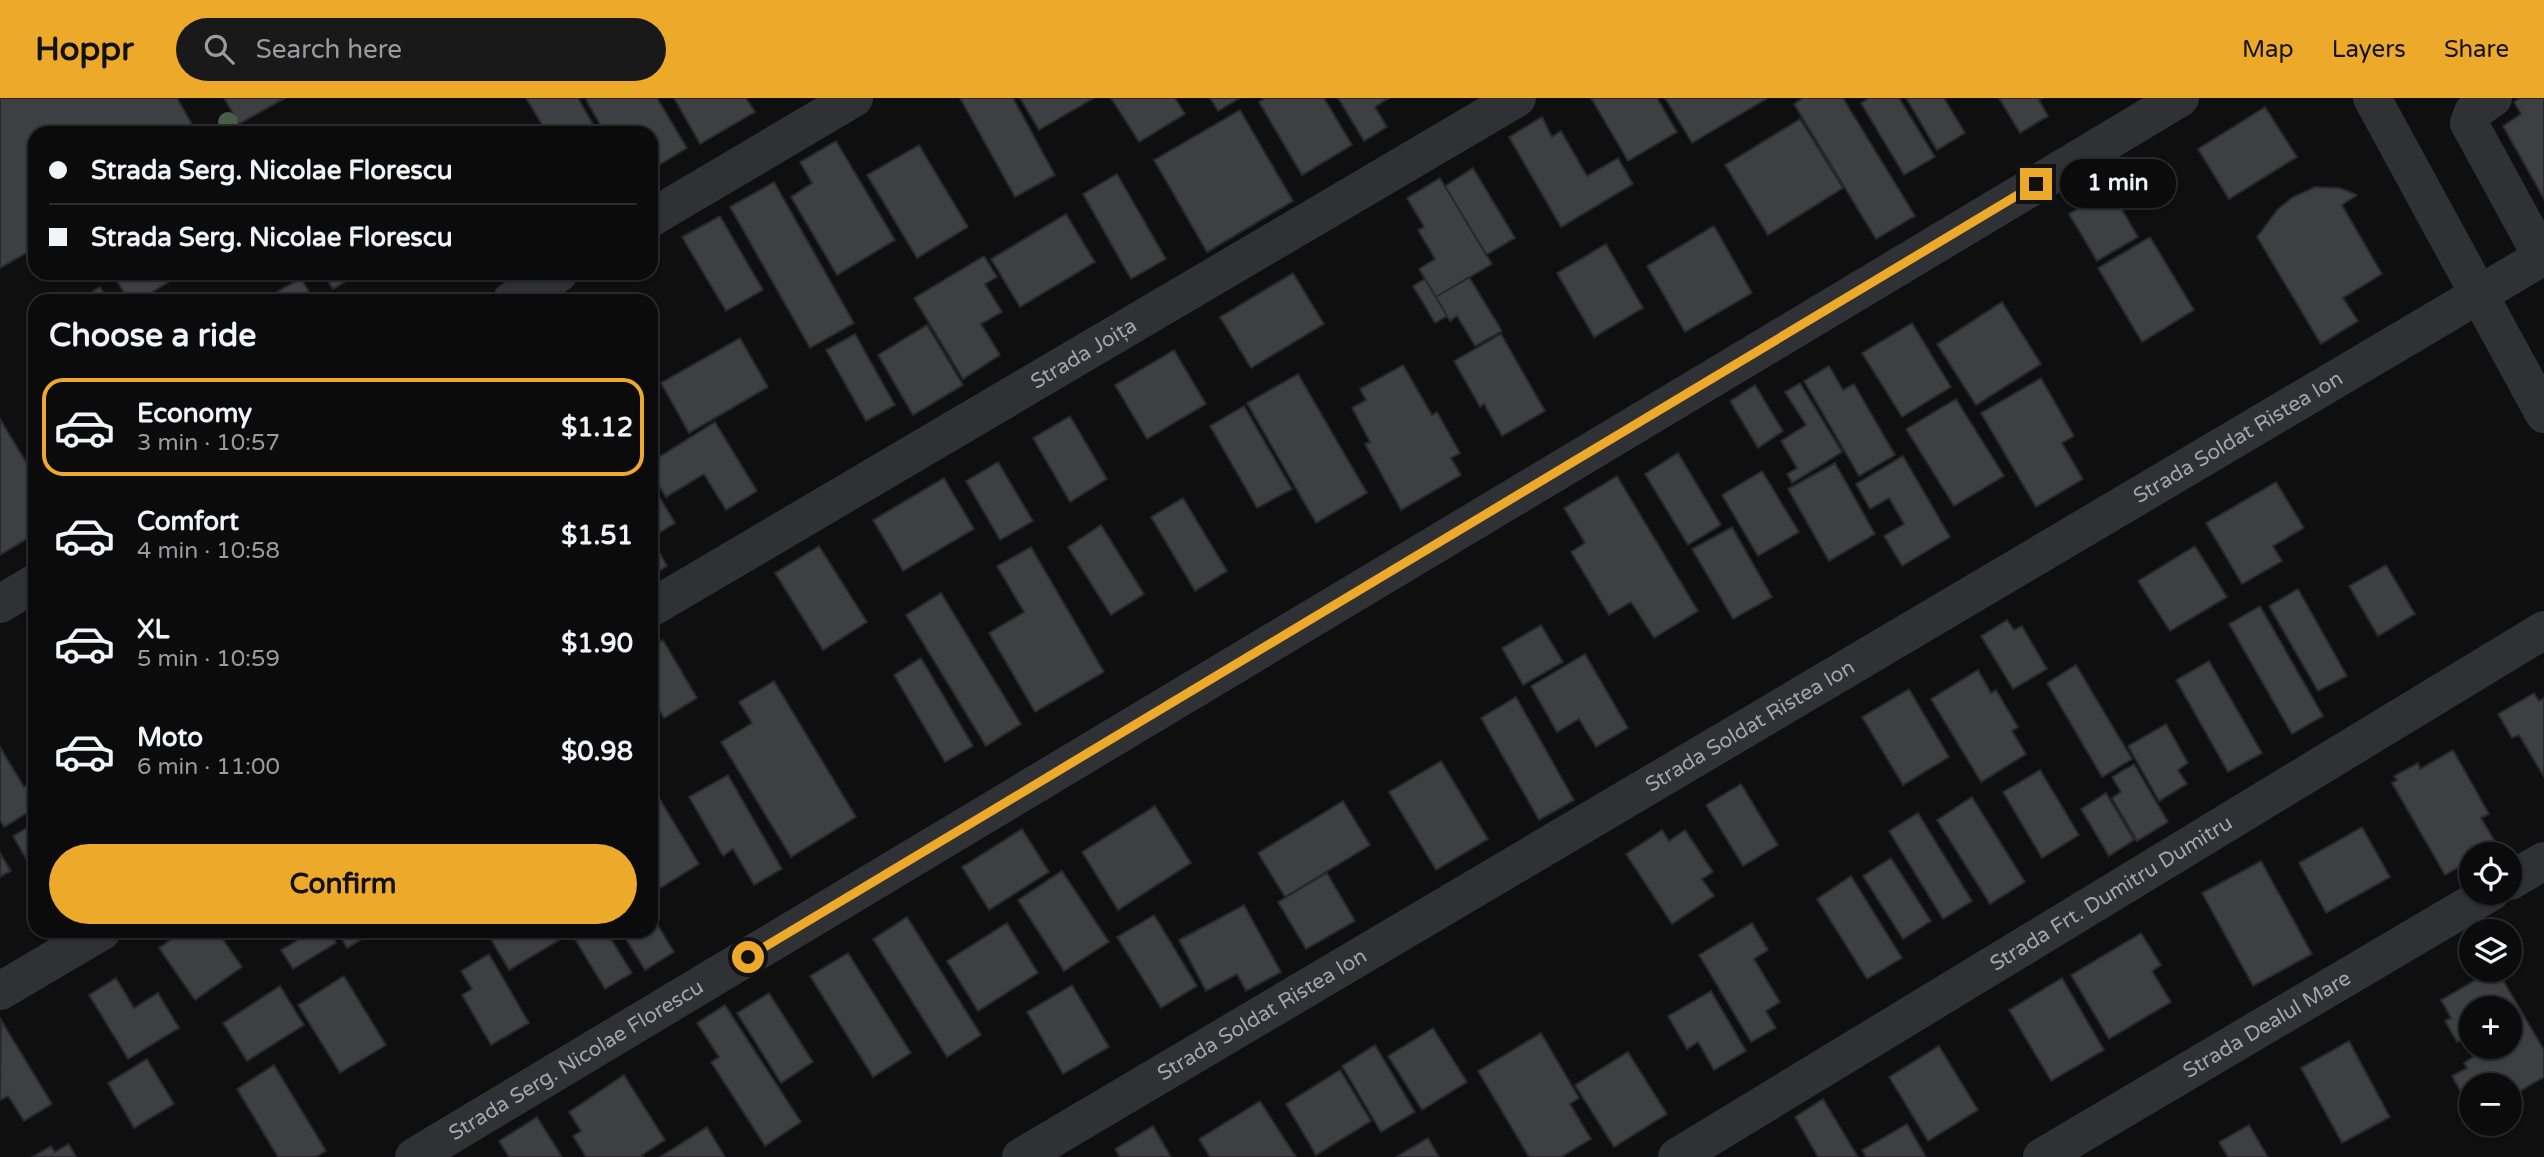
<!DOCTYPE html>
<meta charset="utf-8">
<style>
body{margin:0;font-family:"Varela Round",sans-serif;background:#19191a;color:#f1f3f6;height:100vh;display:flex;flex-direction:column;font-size:26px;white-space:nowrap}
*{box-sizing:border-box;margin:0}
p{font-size:23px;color:#9a9b9d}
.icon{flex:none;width:38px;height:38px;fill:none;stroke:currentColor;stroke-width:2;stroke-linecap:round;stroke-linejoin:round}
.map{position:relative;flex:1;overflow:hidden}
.drawer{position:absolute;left:28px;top:196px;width:630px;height:644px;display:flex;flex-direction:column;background:#0b0b0c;border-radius:21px;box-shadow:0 2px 5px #0004,0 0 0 2px #2b2b2d}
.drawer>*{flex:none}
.top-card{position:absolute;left:28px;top:28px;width:630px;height:154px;border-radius:21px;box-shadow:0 2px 5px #0004,0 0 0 2px #2b2b2d;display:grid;align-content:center;height:154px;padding:0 21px;background:#0b0b0c}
.fabs{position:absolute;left:2459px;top:744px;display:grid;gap:14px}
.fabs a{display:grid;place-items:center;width:63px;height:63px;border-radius:50%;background:#0b0b0c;box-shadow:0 2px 5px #0004,0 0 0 2px #2b2b2d;font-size:35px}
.end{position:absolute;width:32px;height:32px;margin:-16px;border:9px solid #edaa2a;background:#111;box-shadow:0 0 0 4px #111}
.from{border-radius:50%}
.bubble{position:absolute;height:49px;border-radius:24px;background:#0b0b0c;box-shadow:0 2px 5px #0004,0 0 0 2px #2b2b2d;font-size:23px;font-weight:700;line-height:49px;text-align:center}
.top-card b{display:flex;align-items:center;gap:24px;height:66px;font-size:26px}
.top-card b+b{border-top:2px solid #2b2b2d}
.top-card i{width:18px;height:18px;background:#f1f3f6}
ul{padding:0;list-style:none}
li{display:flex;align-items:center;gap:21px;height:98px;margin:0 14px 10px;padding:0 7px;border:4px solid transparent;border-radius:21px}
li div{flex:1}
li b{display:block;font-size:26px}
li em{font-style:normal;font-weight:700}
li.selected{border-color:#edaa2a}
li>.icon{width:63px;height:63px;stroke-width:1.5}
h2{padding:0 21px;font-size:32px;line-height:84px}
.cta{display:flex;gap:14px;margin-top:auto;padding:14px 21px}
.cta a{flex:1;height:80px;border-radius:42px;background:#edaa2a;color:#111;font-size:28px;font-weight:700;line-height:80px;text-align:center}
header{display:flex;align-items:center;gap:42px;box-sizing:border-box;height:98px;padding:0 35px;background:#edaa2a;color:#111}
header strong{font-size:33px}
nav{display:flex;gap:38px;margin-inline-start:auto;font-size:24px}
.search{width:490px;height:63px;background:#19191a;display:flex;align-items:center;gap:18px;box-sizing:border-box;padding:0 24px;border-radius:38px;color:#9a9b9d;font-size:26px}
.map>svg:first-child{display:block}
.building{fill:#3e3f43;stroke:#29292c;stroke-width:2;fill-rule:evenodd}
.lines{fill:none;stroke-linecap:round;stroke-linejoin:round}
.street{stroke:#303135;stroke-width:38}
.tree{fill:#485d4a}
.route{stroke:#edaa2a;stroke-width:9}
.labels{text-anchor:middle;stroke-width:7;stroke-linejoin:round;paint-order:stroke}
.street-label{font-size:21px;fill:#a0a5b1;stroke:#0a0a0b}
</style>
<header>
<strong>Hoppr</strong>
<div class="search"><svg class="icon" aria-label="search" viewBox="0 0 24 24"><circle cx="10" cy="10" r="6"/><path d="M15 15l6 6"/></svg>Search here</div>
<nav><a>Map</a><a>Layers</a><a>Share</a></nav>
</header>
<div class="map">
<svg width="2544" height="1059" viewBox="0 0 2544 1059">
<rect width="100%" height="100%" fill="#0f0f10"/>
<path class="building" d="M0,0H177L197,35H35V150L0,170Z
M224,0H285L239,26Z
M526,0H578L598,35H547Z
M589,0H657L687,50L651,72V35H605L586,2Z
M674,0H746L755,14L700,46Z
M960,0H1013L1055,77L1015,99Z
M1020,0H1094L1039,32Z
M1111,0H1175L1185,16L1139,44Z
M1210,0H1240L1218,13Z
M1265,0H1324L1352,47L1302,77L1259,4Z
M1338,0H1389L1375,9L1387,29L1364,43Z
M1591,0H1657L1677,34L1628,63Z
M1665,0H1765L1766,1L1692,45Z
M1803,0H1843L1915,118L1876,141L1794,6Z
M1869,0H1899L1935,59L1904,77L1861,5Z
M1906,0H1944L1965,35L1937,52Z
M1999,0H2042L2039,2L2048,18L2020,35Z
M2520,0H2544V101L2503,28L2521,16L2514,4Z
M2265,9L2297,59L2229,101L2198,51Z
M1240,12L1293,103L1207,154L1154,62Z
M1542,19L1552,39L1561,33L1587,78L1618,60L1633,86L1561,129L1509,39Z
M1800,21L1843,90L1768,137L1725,67Z
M836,43L895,142L837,177L791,99L812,85L800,64Z
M919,47L968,129L917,160L867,77Z
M1473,70L1515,140L1486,157L1445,88Z
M1117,76L1166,161L1131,181L1083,96Z
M1440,80L1492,166L1436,199L1419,171L1435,161L1418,132L1424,129L1407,100Z
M774,84L854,225L810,250L730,109Z
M2315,89L2340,90L2357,97L2342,107L2382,176L2343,200L2358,223L2321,246L2257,139L2278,111L2293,99Z
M2110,91L2138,139L2097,163L2069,116Z
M1066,116L1095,164L1020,209L991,161Z
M720,118L763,192L726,213L682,139Z
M1714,128L1752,195L1685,234L1647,168Z
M2150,139L2194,212L2142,244L2098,170Z
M1606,146L1643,210L1594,239L1557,175Z
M984,158L997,179L985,186L1002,214L981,226L1000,257L963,281L914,200Z
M112,175H183L138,203H129Z
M323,175H360L333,191Z
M1293,175L1324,226L1251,270L1220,219Z
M1469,179L1502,233L1475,248L1457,218L1450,223L1436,199Z
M301,180L314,203H264L263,202Z
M1425,181L1447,218L1435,225L1413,188Z
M100,189L109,203H78Z
M2002,204L2041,266L1976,307L1937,246Z
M1912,225L1951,289L1902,319L1862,255Z
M927,227L963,287L913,317L878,257Z
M855,236L895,307L866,323L826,252Z
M1501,236L1545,313L1502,338L1484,306L1480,309L1454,263Z
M740,240L768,289L689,335L661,285Z
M1174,252L1206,306L1147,341L1115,287Z
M1403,267L1432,317L1437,314L1460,355L1451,360L1461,377L1401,412L1365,346L1370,344L1352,310L1366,302L1360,291Z
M1829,268L1843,292L1854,286L1895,357L1859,378L1804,283Z
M1298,276L1367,395L1316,425L1247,305Z
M2041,280L2074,338L2062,345L2083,381L2036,409L1981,315Z
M1800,285L1842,354L1792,385L1787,376L1797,370L1781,343L1806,327L1785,294Z
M1755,287L1783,333L1758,350L1730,303Z
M1956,301L2004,378L1954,408L1906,331Z
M1244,308L1292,391L1257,410L1210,328Z
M1070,318L1107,381L1070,404L1033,340Z
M0,321L35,379V436L0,457Z
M715,324L757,393L726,412L704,376L666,399L651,374V364Z
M1678,355L1721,427L1688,447L1645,376Z
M1903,358L1950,439L1902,468L1884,438L1904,426L1889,400L1870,411L1856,386Z
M998,364L1033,423L1000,442L966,383Z
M1835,365L1875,436L1829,463L1788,391Z
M1762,373L1799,434L1758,458L1722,397Z
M1617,378L1698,513L1654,540L1631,504L1609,517L1571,454L1585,445L1564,410Z
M944,380L974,431L903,473L873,422Z
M2276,384L2304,430L2273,448L2282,463L2242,486L2206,425Z
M660,400L675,425L651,440V406Z
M1183,400L1227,473L1195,493L1151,419Z
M1101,427L1144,496L1111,517L1068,449Z
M1732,429L1772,499L1733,521L1692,451Z
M651,440L667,468L651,478Z
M819,448L867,524L823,552L775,475Z
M2195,448L2227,499L2170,533L2138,483Z
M1031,449L1104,574L1035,614L989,535L1024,514L997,468Z
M2386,467L2415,516L2378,538L2349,488Z
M2298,491L2347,578L2318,593L2269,508Z
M941,495L1021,626L986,648L906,517Z
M2260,508L2323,618L2292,636L2229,526Z
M2007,522L2014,532L2022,528L2047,571L2013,591L1981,538Z
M1541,527L1563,564L1523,587L1502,550Z
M663,542L697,600L664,620L651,597V548Z
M1585,556L1628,630L1596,649L1579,621L1557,634L1531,588Z
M921,560L973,648L945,664L894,577Z
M2209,563L2262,655L2228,674L2176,582Z
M2076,567L2132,661L2102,679L2047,585Z
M1978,572L1991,595L1996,592L2018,629L2012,633L2026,656L1981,684L1931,601Z
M774,583L856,719L791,759L721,644L752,625L739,604Z
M1909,591L1949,659L1903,687L1862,619Z
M2534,595L2539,603L2544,600V679L2519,637L2512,640L2498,616Z
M1516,599L1574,702L1539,722L1481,620Z
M2166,626L2188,665L2178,672L2187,686L2159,703L2128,648Z
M0,649L24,689L35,683V710L4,729L0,722Z
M2453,652L2489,716L2481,720L2497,747L2482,756H2471V762L2445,777L2392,685L2397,682L2394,678L2418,665L2420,671Z
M1441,663L1488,741L1436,772L1389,694Z
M2134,666L2168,724L2137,743L2112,700L2121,694L2112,679Z
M2040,672L2079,737L2042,760L2003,694Z
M728,677L782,771L754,787L733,751L723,758L689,699Z
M1741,686L1778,747L1743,768L1706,707Z
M653,690L699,766L651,796V691Z
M2106,695L2134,742L2109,758L2081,711Z
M1972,699L2025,784L1990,806L1937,722Z
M1343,703L1370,747L1285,799L1258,755Z
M1155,708L1191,765L1118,812L1082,754Z
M1918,715L1972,803L1943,821L1889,733Z
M35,725V776L13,738Z
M2362,729L2390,779L2326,815L2299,765Z
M1022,731L1049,774L989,812L962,769Z
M1662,732L1669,743L1685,732L1713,774L1702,781L1714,798L1672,826L1626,756Z
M0,755L11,773L0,779Z
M1891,760L1931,823L1903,841L1863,778Z
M2261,763L2312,856L2253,888L2202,795Z
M1062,773L1109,844L1064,873L1018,802Z
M1327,775L1355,823L1306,851L1278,804Z
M1851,778L1902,860L1867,881L1817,801Z
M1244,807L1281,874L1246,893L1237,876L1206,893L1179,842Z
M651,816L674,854L645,872L621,833H651Z
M1154,817L1197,888L1161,910L1117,839Z
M907,819L981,937L947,959L873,841Z
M1007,825L1038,875L978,913L947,863Z
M1752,825L1768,852L1754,861L1780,904L1766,913L1776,930L1751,944L1699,857Z
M183,833H217L242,869L195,902L159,850Z
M293,833H329L336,845L293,871L281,852L298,842Z
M337,833H375L347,850Z
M486,833H561L564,839L509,872Z
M570,833H606L632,875L605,891Z
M2141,835L2161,867L2152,873L2171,904L2109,941L2071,877Z
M848,855L911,955L873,979L810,878Z
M489,856L529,925L491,947L462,897L472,891L461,873Z
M2493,872H2497L2544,952V979L2510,999V987H2471V1012L2452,978L2467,970L2464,965L2473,959L2463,941L2457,944L2445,923L2451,920L2441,902ZM2471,910H2510V948H2471Z
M344,878L386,947L340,975L298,907Z
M116,880L134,910L158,895L179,930L128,961L89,897Z
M2062,880L2104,952L2051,983L2009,912Z
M1072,887L1109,949L1063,976L1027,914Z
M280,888L304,927L247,963L223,925Z
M1711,893L1746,953L1714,972L1698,944L1687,951L1668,918Z
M769,895L813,964L781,985L737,915Z
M725,907L801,1024L765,1048L711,964L719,959L697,925Z
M1,922L52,1006L24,1023L8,998L0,1002Z
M1433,930L1467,984L1422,1012L1388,958Z
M1541,935L1579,1000L1570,1006L1591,1041L1561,1059H1529L1478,973Z
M2349,943L2390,1019L2342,1045L2301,970Z
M1375,947L1415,1014L1381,1034L1342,968Z
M1939,948L1978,1012L1928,1043L1889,979Z
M1628,954L1667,1016L1614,1049L1575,987Z
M147,961L174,1006L134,1030L108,985Z
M274,967L326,1053L316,1059H278L237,991Z
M1340,972L1371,1023L1316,1057L1286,1006Z
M624,977L665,1042L642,1057L644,1059H586L573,1038L581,1033L569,1014Z
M1823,1001L1858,1059H1818L1795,1019Z
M1260,1003L1296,1059H1210L1199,1041Z
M537,1019L562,1059H509L499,1043Z
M1907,1026L1926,1059H1866L1862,1052Z
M2249,1027L2268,1059H2228L2219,1044Z
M1153,1028L1171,1059H1120L1115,1051Z
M707,1029L725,1059H660Z
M1428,1040L1439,1059H1396Z
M69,1046L76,1059H32L51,1048L55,1054Z"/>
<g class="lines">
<g class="street">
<path d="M2372,0L2544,316"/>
<path d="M2493,0L2473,14L2469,25L2542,159"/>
<path d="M651,120L854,0"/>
<path d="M511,203L559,175"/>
<path d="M0,506L35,485"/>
<path id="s1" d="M651,510L1517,0"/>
<path d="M2510,783L2544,763"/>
<path d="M0,893L102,833"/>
<path id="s2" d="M414,1059L2180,0"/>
<path id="s3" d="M1021,1059L2544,158"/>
<path id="s4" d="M1677,1059L2544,532"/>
<path id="s5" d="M2042,1059L2491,794"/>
</g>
</g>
<circle class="tree" cx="228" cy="24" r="10"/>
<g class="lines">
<path class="route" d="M748,859L2036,86"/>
</g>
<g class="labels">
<g class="street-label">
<text dy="7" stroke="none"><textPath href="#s1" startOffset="502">Strada Joița</textPath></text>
<text dy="7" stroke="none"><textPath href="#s3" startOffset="1414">Strada Soldat Ristea Ion</textPath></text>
<text dy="7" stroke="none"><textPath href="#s3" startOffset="847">Strada Soldat Ristea Ion</textPath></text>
<text dy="7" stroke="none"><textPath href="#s4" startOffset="508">Strada Frt. Dumitru Dumitru</textPath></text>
<text dy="7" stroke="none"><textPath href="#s3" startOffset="280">Strada Soldat Ristea Ion</textPath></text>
<text dy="7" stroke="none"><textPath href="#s5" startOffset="261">Strada Dealul Mare</textPath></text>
<text dy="7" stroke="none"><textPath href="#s2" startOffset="189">Strada Serg. Nicolae Florescu</textPath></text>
</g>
</g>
</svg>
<div class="fabs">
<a><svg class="icon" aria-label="locate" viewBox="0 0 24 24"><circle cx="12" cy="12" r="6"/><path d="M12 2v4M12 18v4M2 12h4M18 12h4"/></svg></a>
<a><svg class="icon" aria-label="layers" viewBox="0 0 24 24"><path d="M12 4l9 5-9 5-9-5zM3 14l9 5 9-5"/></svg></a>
<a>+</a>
<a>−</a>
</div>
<i class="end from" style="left:748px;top:859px"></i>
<i class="end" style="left:2036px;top:86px"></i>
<div class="bubble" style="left:2060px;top:61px;width:116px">1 min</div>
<div class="top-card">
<b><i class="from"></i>Strada Serg. Nicolae Florescu</b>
<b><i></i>Strada Serg. Nicolae Florescu</b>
</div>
<section class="drawer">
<h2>Choose a ride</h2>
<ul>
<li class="selected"><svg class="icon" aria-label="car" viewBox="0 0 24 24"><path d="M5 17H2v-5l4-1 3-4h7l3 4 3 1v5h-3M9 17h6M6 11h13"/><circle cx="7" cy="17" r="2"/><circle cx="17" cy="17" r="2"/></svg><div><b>Economy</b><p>3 min · 10:57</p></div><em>$1.12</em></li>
<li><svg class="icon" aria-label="car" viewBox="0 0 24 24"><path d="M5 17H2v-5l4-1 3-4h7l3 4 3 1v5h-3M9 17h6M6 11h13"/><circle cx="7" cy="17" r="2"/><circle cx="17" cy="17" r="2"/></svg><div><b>Comfort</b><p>4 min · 10:58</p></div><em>$1.51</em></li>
<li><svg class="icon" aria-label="car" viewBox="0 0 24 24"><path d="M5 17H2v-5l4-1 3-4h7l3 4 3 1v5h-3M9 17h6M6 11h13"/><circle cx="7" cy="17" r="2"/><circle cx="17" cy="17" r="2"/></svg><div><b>XL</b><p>5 min · 10:59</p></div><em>$1.90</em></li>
<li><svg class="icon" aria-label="car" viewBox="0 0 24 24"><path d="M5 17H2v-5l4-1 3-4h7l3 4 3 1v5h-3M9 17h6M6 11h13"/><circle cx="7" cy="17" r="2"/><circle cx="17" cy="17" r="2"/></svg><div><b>Moto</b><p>6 min · 11:00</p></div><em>$0.98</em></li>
</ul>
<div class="cta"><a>Confirm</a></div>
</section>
</div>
